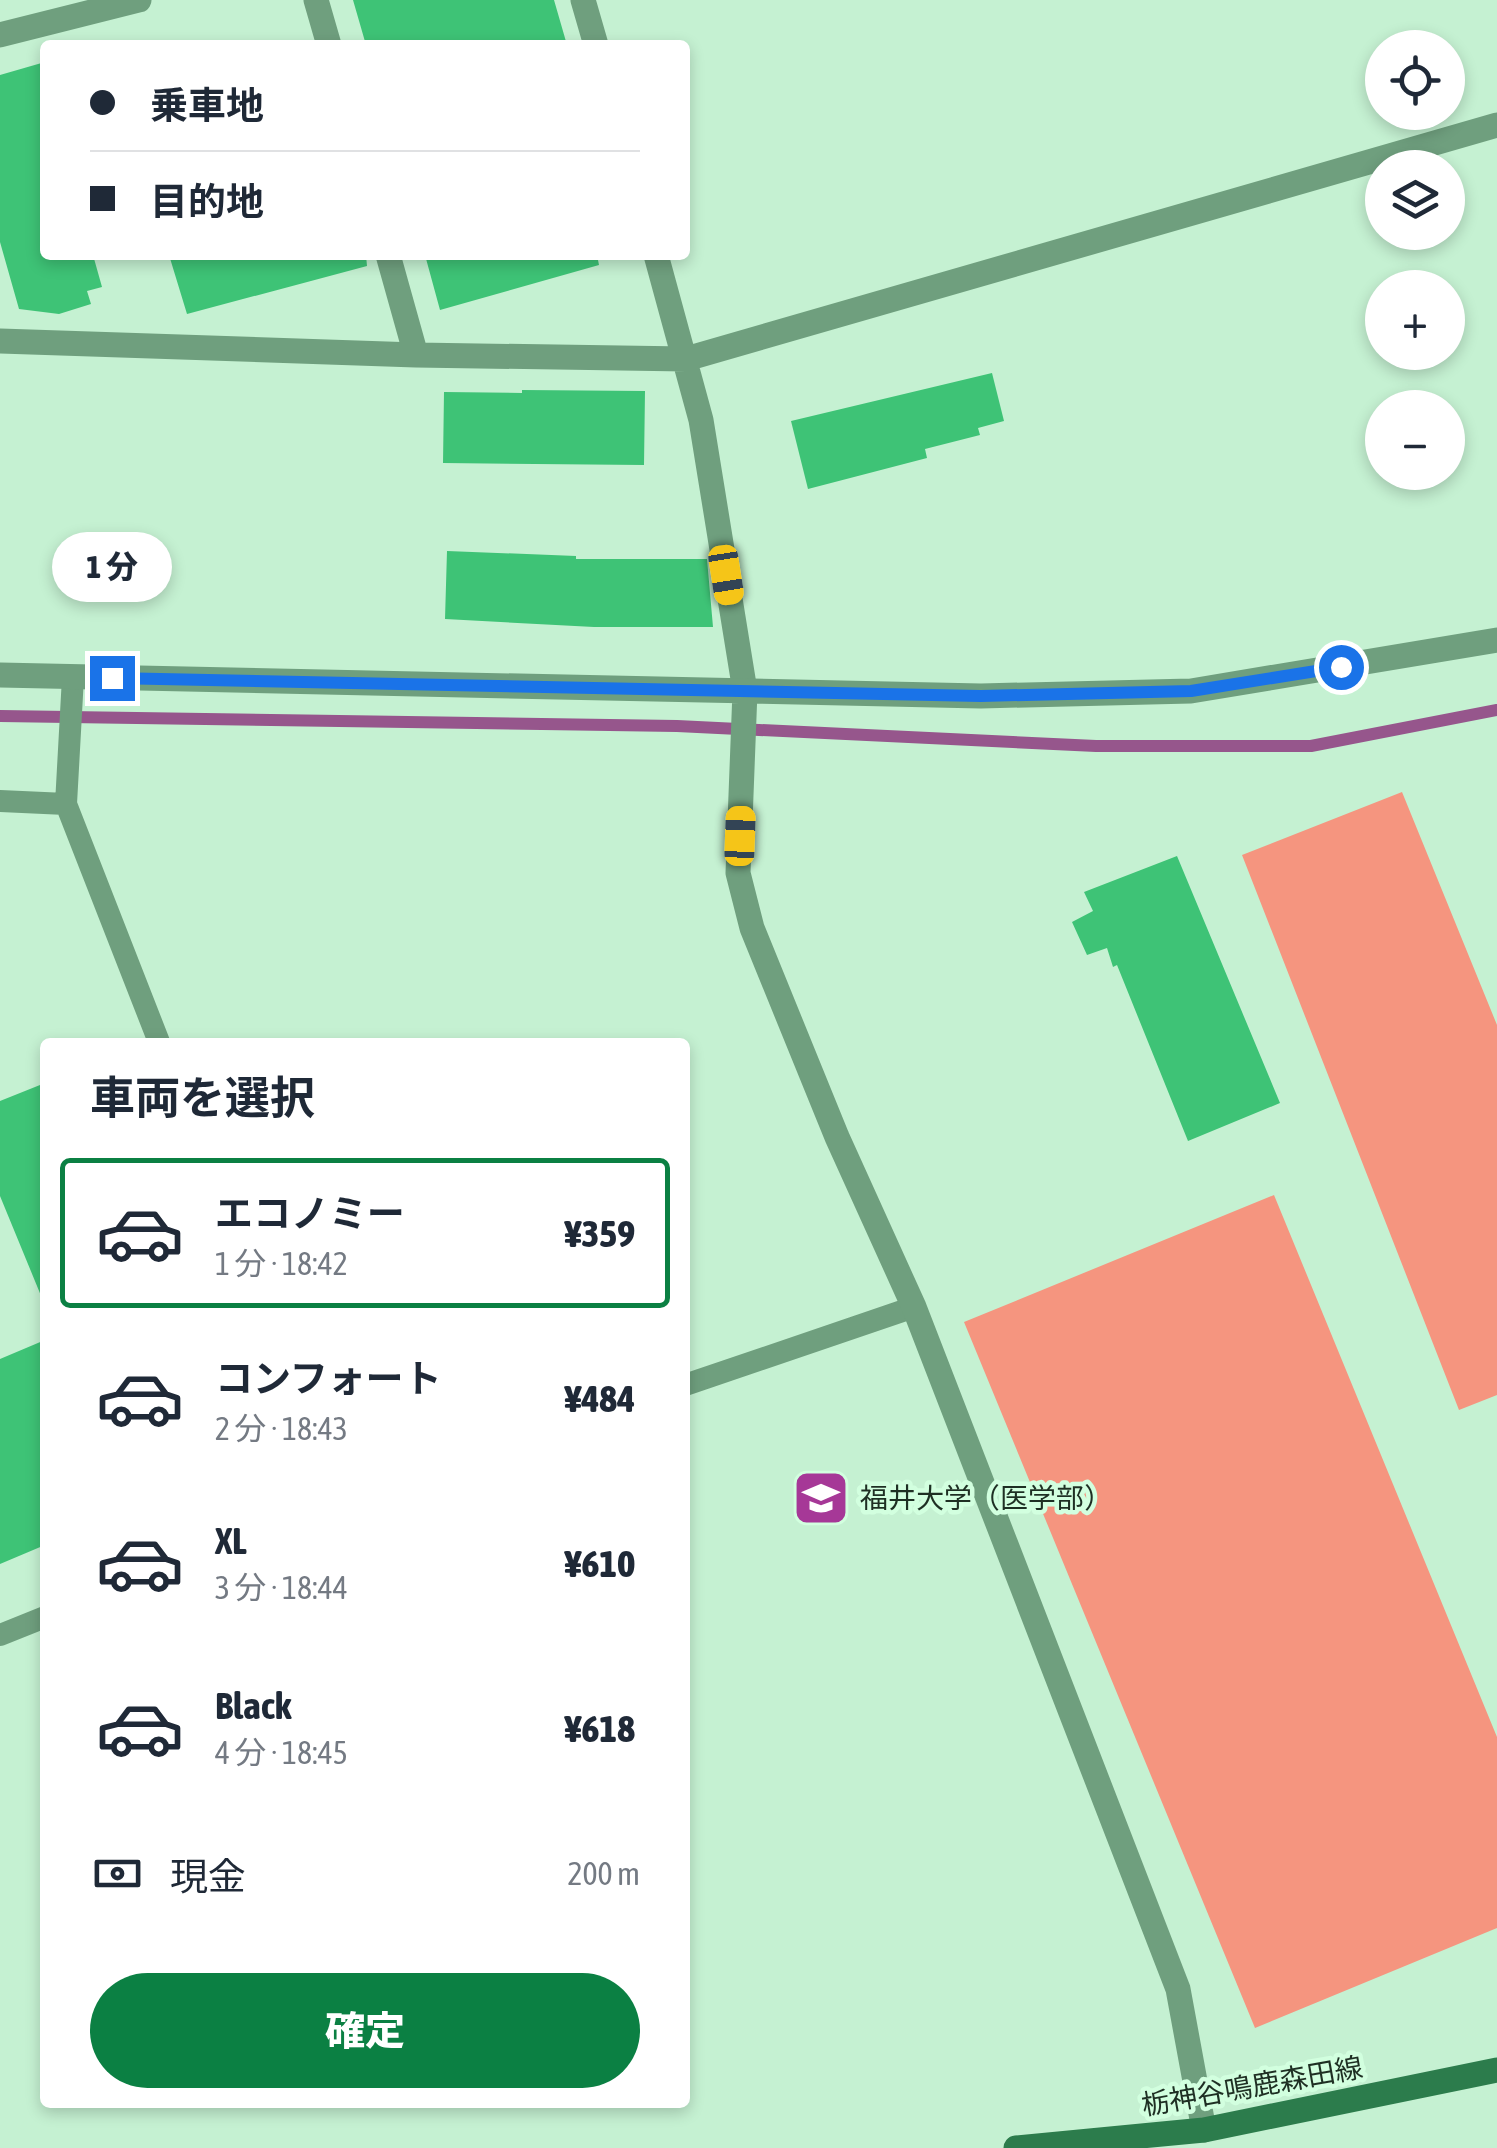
<!DOCTYPE html>
<html lang="ja">
<meta charset="utf-8">
<style>
body{margin:0;font-family:"Asap Condensed","Noto Sans JP",sans-serif;background:#f6f6f7;color:#1f2937;height:100vh;display:flex;flex-direction:column;font-size:38px;white-space:nowrap}
*{box-sizing:border-box;margin:0}
p{font-size:32px;color:#747a83}
.icon{flex:none;width:55px;height:55px;fill:none;stroke:currentColor;stroke-width:2;stroke-linecap:round;stroke-linejoin:round}
.map{position:relative;flex:1;overflow:hidden}
.details{position:absolute;left:40px;top:1038px;width:650px;height:1070px;display:flex;flex-direction:column;background:#fff;border-radius:10px;box-shadow:0 5px 15px #0003}
.details>*{flex:none}
.guide{position:absolute;left:40px;top:40px;width:650px;height:220px;border-radius:10px;box-shadow:0 5px 15px #0003;display:grid;align-content:center;height:220px;padding:0 50px;background:#fff}
.buttons{position:absolute;left:1365px;top:30px;display:grid;gap:20px}
.buttons a{display:grid;place-items:center;width:100px;height:100px;border-radius:50%;background:#fff;box-shadow:0 5px 15px #0003;font-size:50px}
.end{position:absolute;width:45px;height:45px;margin:-22px;border:12px solid #1a73e8;background:#fff;box-shadow:0 0 0 5px #fff}
.from{border-radius:50%}
.bubble{position:absolute;height:70px;border-radius:35px;background:#fff;box-shadow:0 5px 15px #0003;font-size:32px;font-weight:800;line-height:70px;text-align:center}
.car{position:absolute;width:30px;height:60px;margin:-30px -15px;border-radius:12px;box-shadow:0 0 8px 2px #0007;background:linear-gradient(#f5c518 24%,#345 0 40%,#f5c518 0 76%,#345 0 86%,#f5c518 0)}
.guide b{display:flex;align-items:center;gap:35px;height:95px;font-size:38px}
.guide b+b{border-top:2px solid #e0e1e3}
.guide i{width:25px;height:25px;background:#1f2937}
ul{padding:0;list-style:none}
li{display:flex;align-items:center;gap:30px;height:150px;margin:0 20px 15px;padding:0 30px;border:5px solid transparent;border-radius:10px}
li div{flex:1}
li b{display:block;font-size:38px}
li em{font-style:normal;font-weight:800}
li.selected{border-color:#0b8043}
li>.icon{width:90px;height:90px;stroke-width:1.5}
h2{padding:0 50px;font-size:45px;line-height:120px}
.pay{display:flex;align-items:center;gap:25px;height:110px;padding:0 50px;font-size:38px}
.pay p{margin-inline-start:auto}
.primary-button{display:flex;gap:20px;margin-top:auto;padding:20px 50px}
.primary-button a{flex:1;height:115px;border-radius:60px;background:#0b8043;color:#fff;font-size:40px;font-weight:800;line-height:115px;text-align:center}
.map>svg:first-child{display:block}
.green{fill:#f5957f}
.lines{fill:none;stroke-linecap:round;stroke-linejoin:round}
.stream{stroke:#96568c;stroke-width:12}
.building{fill:#3ec376}
.service{stroke:#6f9f7e;stroke-width:22}
.minor{stroke:#6f9f7e;stroke-width:25}
.tertiary{stroke:#6f9f7e;stroke-width:25}
.secondary{stroke:#2c7c4c;stroke-width:25}
.route{stroke:#1a73e8;stroke-width:12}
.labels{text-anchor:middle;stroke-width:9;stroke-linejoin:round;paint-order:stroke}
.poi-label{font-size:28px;fill:#1e2f23;stroke:#d2ffdf;text-anchor:start}
.street-label{font-size:28px;fill:#1e2f23;stroke:#d2ffdf}
</style>
<div class="map">
<svg width="1497" height="2148" viewBox="0 0 1497 2148">
<rect width="100%" height="100%" fill="#c5f1d2"/>
<path class="green" d="M1402,792L1497,1025V1395L1459,1410L1242,855Z
M1274,1195L1497,1737V1928L1255,2028L964,1322Z"/>
<g class="lines">
<path class="stream" d="M0,716L677,726L1096,746H1311L1497,710"/>
</g>
<path class="building" d="M353,0H554L567,45H366Z
M45,62V255H93L102,287L87,291L91,304L59,314L19,309L0,242V75Z
M169,255H366L367,266L187,314Z
M425,255H597L599,265L440,310Z
M992,373L1004,421L978,428L980,435L925,449L927,458L808,489L791,421Z
M522,390L645,391L644,465L443,463L444,392L522,393Z
M447,551L576,556V559H707L713,627H594L445,619Z
M1177,856L1280,1103L1188,1141L1117,965L1113,967L1107,948L1087,955L1072,922L1093,911L1084,892Z
M45,1083V1302L44,1303L0,1196V1101Z
M45,1340V1545L0,1564V1359Z"/>
<g class="lines">
<path class="service" d="M73,677L66,804L159,1042
M0,801L66,804
M685,1385L914,1307
M0,1635L45,1617"/>
<path class="minor" d="M316,0L329,45
M583,0L596,45
M0,35L139,0
M388,255L416,355
M656,255L701,420L745,691
M0,341L416,355L686,359L1497,125"/>
<path class="tertiary" d="M0,675L981,696L1191,691L1497,640
M745,691L738,873L752,928L837,1137L914,1307L1178,1989L1204,2130"/>
<path class="secondary" d="M1016,2148L1204,2130L1497,2070"/>
</g>
<g class="lines">
<path class="route" d="M112,678L981,696L1191,691L1341,667"/>
</g>
<defs>
<g id="university-square" transform="scale(2.875)"><rect x="-9" y="-9" width="18" height="18" rx="4" fill="#a63897" stroke="#d2ffdf"/><path d="M0-5L7-2L0 1L-7-2ZM-4 1L0 2.5L4 1V4Q0 6-4 4Z" fill="#fff"/></g>
</defs>
<g fill-rule="evenodd">
<use href="#university-square" x="821" y="1498"/>
</g>
<g class="labels">
<g class="poi-label">
<text x="860" y="1508">福井大学（医学部）</text>
</g>
<g class="street-label">
<text transform="translate(1252 2086) rotate(-10)" y="10">栃神谷鳴鹿森田線</text>
</g>
</g>
</svg>
<div class="buttons">
<a><svg class="icon" aria-label="locate" viewBox="0 0 24 24"><circle cx="12" cy="12" r="6"/><path d="M12 2v4M12 18v4M2 12h4M18 12h4"/></svg></a>
<a><svg class="icon" aria-label="layers" viewBox="0 0 24 24"><path d="M12 4l9 5-9 5-9-5zM3 14l9 5 9-5"/></svg></a>
<a>+</a>
<a>−</a>
</div>
<i class="end from" style="left:1341px;top:667px"></i>
<i class="end" style="left:112px;top:678px"></i>
<div class="bubble" style="left:52px;top:532px;width:120px">1 分</div>
<i class="car" style="left:726px;top:575px;rotate:171deg"></i>
<i class="car" style="left:740px;top:836px;rotate:2deg"></i>
<div class="guide">
<b><i class="from"></i>乗車地</b>
<b><i></i>目的地</b>
</div>
<section class="details">
<h2>車両を選択</h2>
<ul>
<li class="selected"><svg class="icon" aria-label="car" viewBox="0 0 24 24"><path d="M5 17H2v-5l4-1 3-4h7l3 4 3 1v5h-3M9 17h6M6 11h13"/><circle cx="7" cy="17" r="2"/><circle cx="17" cy="17" r="2"/></svg><div><b>エコノミー</b><p>1 分 · 18:42</p></div><em>¥359</em></li>
<li><svg class="icon" aria-label="car" viewBox="0 0 24 24"><path d="M5 17H2v-5l4-1 3-4h7l3 4 3 1v5h-3M9 17h6M6 11h13"/><circle cx="7" cy="17" r="2"/><circle cx="17" cy="17" r="2"/></svg><div><b>コンフォート</b><p>2 分 · 18:43</p></div><em>¥484</em></li>
<li><svg class="icon" aria-label="car" viewBox="0 0 24 24"><path d="M5 17H2v-5l4-1 3-4h7l3 4 3 1v5h-3M9 17h6M6 11h13"/><circle cx="7" cy="17" r="2"/><circle cx="17" cy="17" r="2"/></svg><div><b>XL</b><p>3 分 · 18:44</p></div><em>¥610</em></li>
<li><svg class="icon" aria-label="car" viewBox="0 0 24 24"><path d="M5 17H2v-5l4-1 3-4h7l3 4 3 1v5h-3M9 17h6M6 11h13"/><circle cx="7" cy="17" r="2"/><circle cx="17" cy="17" r="2"/></svg><div><b>Black</b><p>4 分 · 18:45</p></div><em>¥618</em></li>
</ul>
<div class="pay"><svg class="icon" aria-label="cash" viewBox="0 0 24 24"><path d="M3 7h18v10H3z"/><circle cx="12" cy="12" r="2"/></svg>現金<p>200 m</p></div>
<div class="primary-button"><a>確定</a></div>
</section>
</div>
